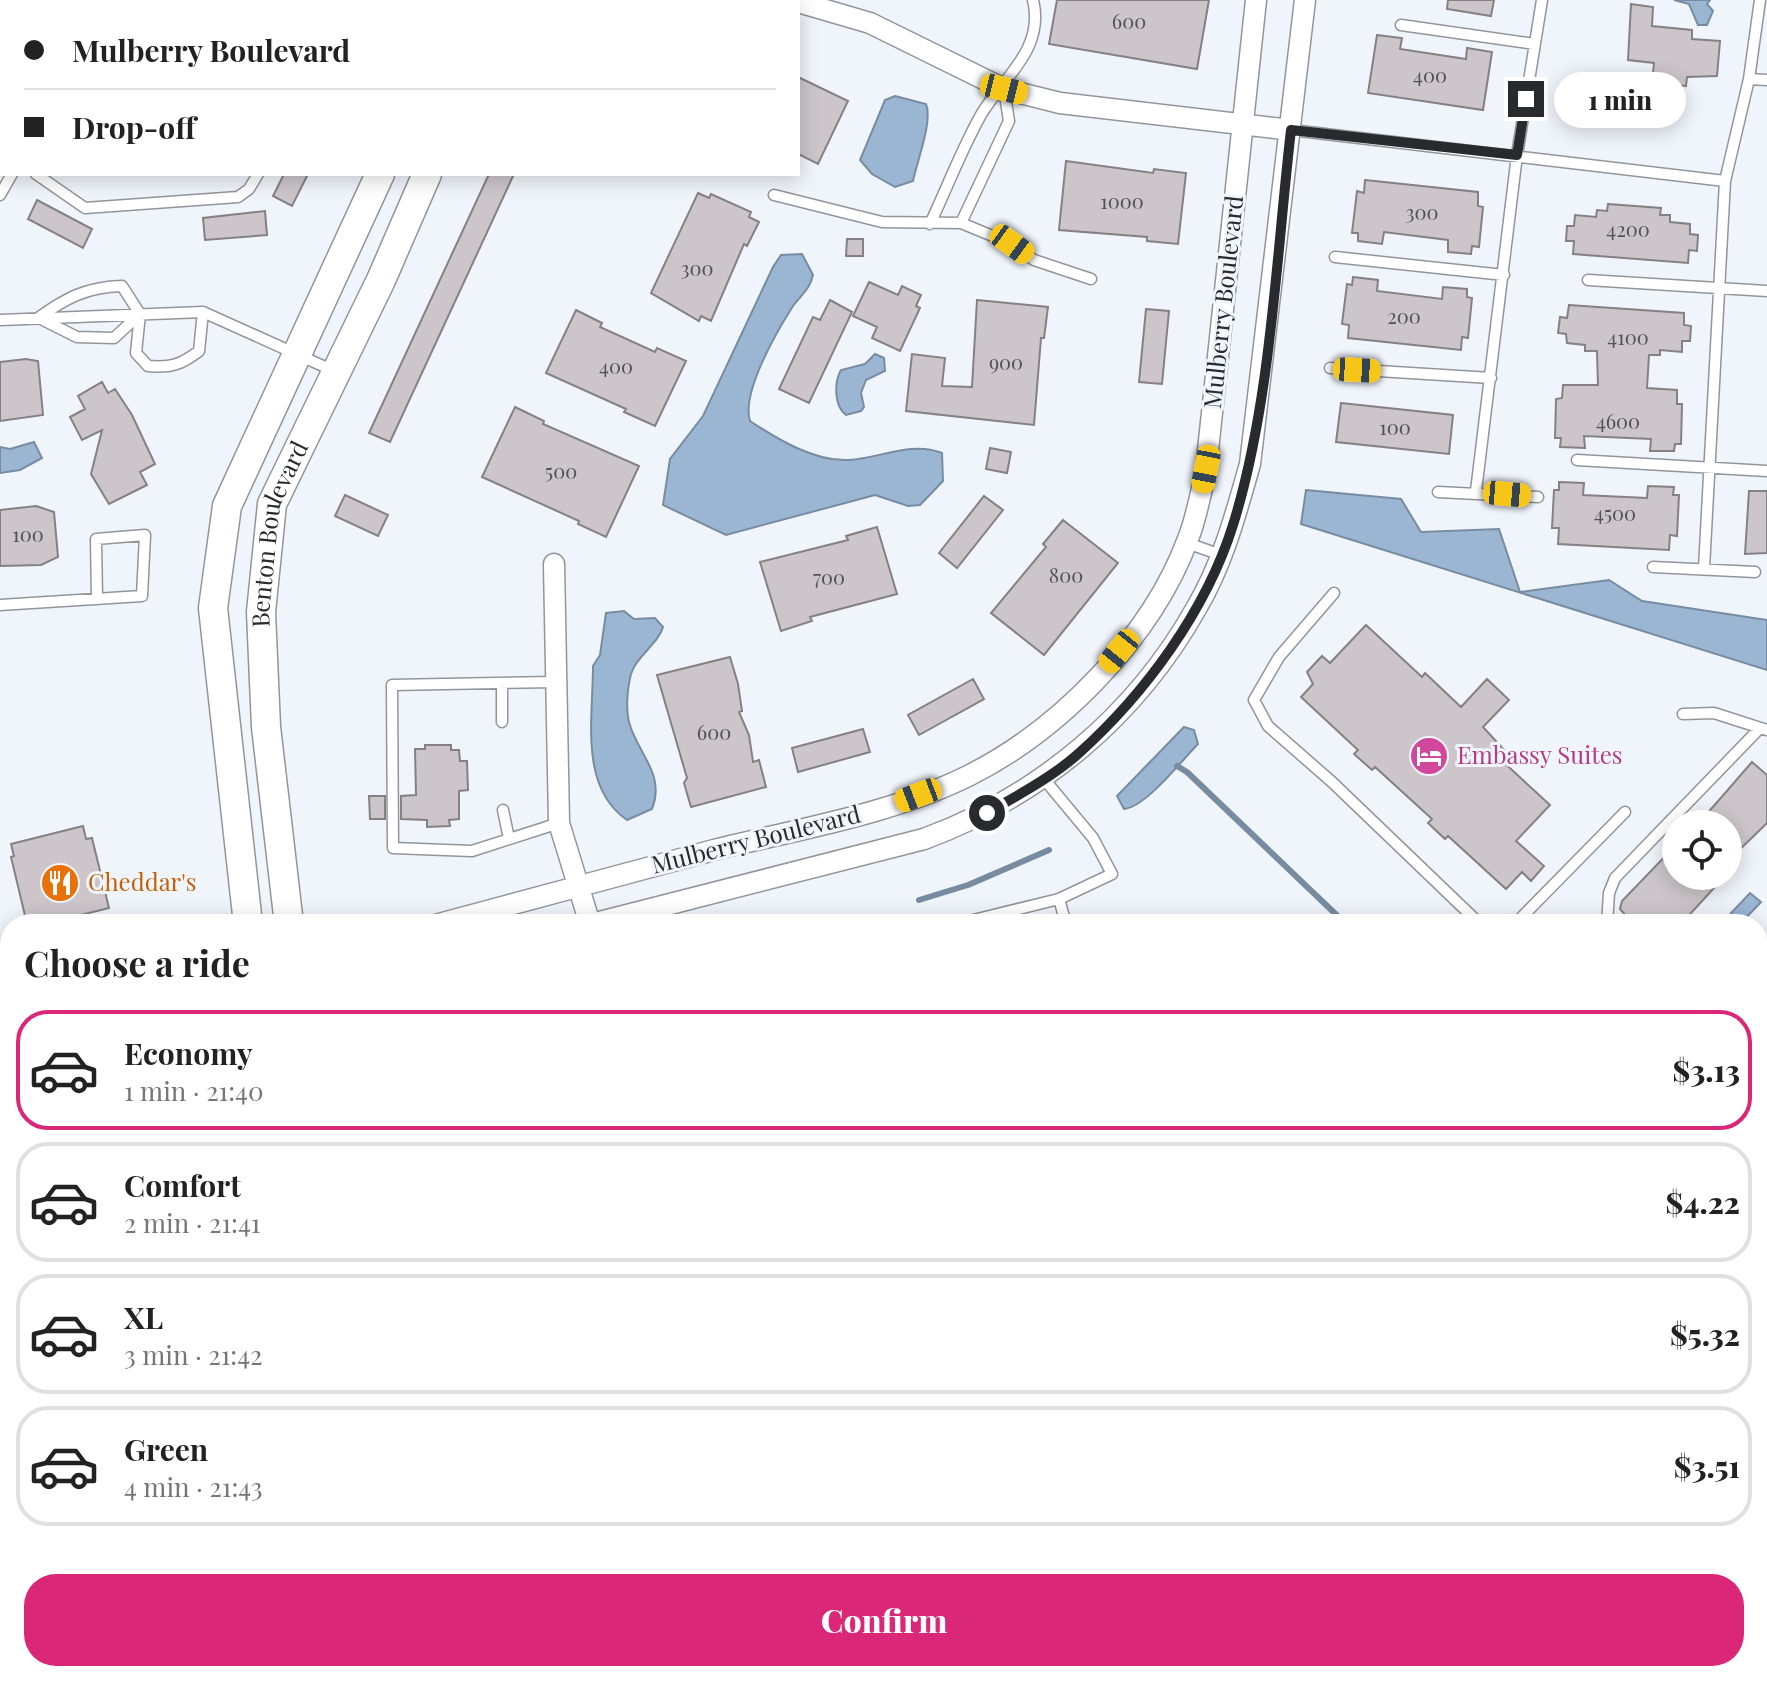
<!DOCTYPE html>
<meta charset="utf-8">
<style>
body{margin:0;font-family:"Playfair Display",serif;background:#f6f6f6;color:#222;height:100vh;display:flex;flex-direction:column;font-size:30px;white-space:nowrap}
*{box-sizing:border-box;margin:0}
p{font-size:26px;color:#767676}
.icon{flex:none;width:44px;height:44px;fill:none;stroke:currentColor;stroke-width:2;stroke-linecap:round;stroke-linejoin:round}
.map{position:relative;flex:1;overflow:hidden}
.details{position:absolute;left:0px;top:914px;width:1768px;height:768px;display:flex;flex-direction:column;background:#fff;border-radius:32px 32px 0 0;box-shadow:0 4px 20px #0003}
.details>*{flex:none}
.top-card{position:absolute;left:0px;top:0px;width:800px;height:176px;box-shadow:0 4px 20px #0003;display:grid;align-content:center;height:176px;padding:0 24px;background:#fff}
.tools{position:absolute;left:1662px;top:810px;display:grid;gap:16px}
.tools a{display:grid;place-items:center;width:80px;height:80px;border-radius:50%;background:#fff;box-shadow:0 4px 20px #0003;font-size:40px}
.end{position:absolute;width:36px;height:36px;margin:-18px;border:10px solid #292a2d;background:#fff;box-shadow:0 0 0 4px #fff}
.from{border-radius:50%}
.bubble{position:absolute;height:56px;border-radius:28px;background:#fff;box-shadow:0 4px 20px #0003;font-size:26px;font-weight:800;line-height:56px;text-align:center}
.car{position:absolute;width:24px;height:48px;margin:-24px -12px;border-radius:10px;box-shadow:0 0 6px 2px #0007;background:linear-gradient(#f5c518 24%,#345 0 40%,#f5c518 0 76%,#345 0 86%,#f5c518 0)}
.top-card b{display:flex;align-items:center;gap:28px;height:76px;font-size:30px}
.top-card b+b{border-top:2px solid #e0e0e0}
.top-card i{width:20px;height:20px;background:#222}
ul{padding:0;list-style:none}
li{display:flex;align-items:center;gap:24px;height:120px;margin:0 16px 12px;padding:0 8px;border:4px solid #e0e0e0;border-radius:32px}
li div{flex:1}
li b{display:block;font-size:30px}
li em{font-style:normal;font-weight:800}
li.active{border-color:#db2777}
li>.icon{width:72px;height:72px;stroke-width:1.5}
h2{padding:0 24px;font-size:36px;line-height:96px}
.primary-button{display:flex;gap:16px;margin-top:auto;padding:16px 24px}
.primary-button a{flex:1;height:92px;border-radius:32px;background:#db2777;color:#fff;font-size:32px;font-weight:800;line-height:92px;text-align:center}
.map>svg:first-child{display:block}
.commercial{fill:#fde5db}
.water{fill:#9ab6d3;stroke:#788ca1;stroke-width:2}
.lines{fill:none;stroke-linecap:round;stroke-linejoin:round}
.stream{stroke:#788ca1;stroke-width:6}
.building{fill:#ccc6cb;stroke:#858084;stroke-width:2}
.lane-casing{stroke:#92969b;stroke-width:13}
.street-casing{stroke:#92969b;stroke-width:23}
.secondary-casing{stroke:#92969b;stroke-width:31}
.lane{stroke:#fff;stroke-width:10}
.street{stroke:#fff;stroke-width:20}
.secondary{stroke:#fff;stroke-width:28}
.route{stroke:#292a2d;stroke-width:10}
.labels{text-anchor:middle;stroke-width:6;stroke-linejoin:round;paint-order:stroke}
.number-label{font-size:20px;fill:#525154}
.street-label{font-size:24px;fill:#292a2d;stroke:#f0f5fb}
.hotel-label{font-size:24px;fill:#b23c85;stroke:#f0f5fb;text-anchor:start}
.food-label{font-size:24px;fill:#c56008;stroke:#f0f5fb;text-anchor:start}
</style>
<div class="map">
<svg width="1767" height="1682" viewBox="0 0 1767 1682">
<rect width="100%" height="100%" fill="#f0f5fb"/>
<path class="commercial" d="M473,1672H1719L1716,1682H475Z"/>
<path class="water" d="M1674,0H1710L1707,4L1713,11L1707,25H1698L1689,4Z
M895,96L926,104C933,121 917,161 913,181L895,187L872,174L860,160L885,100Z
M802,254L813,275C810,289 801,295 793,306C777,331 741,393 750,421C777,439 815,462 849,460C881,458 911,441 942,453L943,481L920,505L908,506L875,495L726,535L663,505L670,459L703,416L773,267L781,255Z
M875,354L884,358L885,371L866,380L861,393L864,407L861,411L846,415C834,406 834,382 841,370L865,364Z
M34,442L42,458L20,470L0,473V447L10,449Z
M1306,490L1401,499L1421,532L1499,529L1520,592L1609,580L1642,601L1767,620V670L1301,524Z
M624,611L634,619L655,618L663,627C658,645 634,657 630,678C627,691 626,710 629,722C637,753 666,774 652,809L627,820C579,787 593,718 593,666L600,655L606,613Z
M1184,727L1194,730L1198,744C1182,760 1146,807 1124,809L1117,796Z
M1750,893L1761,902L1741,923L1731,913Z
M1767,1061V1532L1758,1535V1063Z"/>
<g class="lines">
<path class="stream" d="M1177,766L1187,772L1346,924
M919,900L968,885L1049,850"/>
</g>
<path class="building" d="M1057,0H1209L1197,69L1049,44Z
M1448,0H1494L1491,16L1447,9Z
M1631,4L1653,7L1652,26L1692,30V39L1720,41L1717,76L1687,77L1686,86L1662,84L1663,74L1653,73L1654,63L1628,60Z
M1377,35L1402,38L1400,49L1466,59L1467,48L1492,52L1483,110L1368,93Z
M798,77L848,101L818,164L798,154Z
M1066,161L1153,173L1154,169L1186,173L1178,244L1147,241V237L1059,230Z
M284,174H308L292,206L273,196Z
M489,174H514L390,442L369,433Z
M1365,180L1478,192V206L1483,207L1479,247L1472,246L1471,254L1448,252V240L1384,232L1382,244L1358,241V233H1352L1357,191L1364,193Z
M698,193L709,198L711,194L751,212L749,217L759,222L747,246L744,244L711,321L701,316L699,321L651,293Z
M37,200L92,229L83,248L28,219Z
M1608,204L1661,208L1660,215H1670V222L1690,224V234L1698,235L1697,251L1689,250L1688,263L1573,254L1574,241H1566L1567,226H1574L1575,215L1596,217L1597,210L1607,211Z
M265,211L267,235L205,240L203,218Z
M847,239H863V256H846Z
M1353,277L1378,280L1377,291L1442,299L1443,287L1467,289V297L1472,298L1468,338L1462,337L1461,350L1348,338L1349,325L1342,324L1347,284L1352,285Z
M869,282L898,295L902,286L921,295L916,306L920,308L900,351L872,338L877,327L853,316Z
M830,300L852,312L809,403L779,389L813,317L820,320Z
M977,300L1048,307L1044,338H1041L1034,425L906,411L912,354L945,358L942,386L972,387Z
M1569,305L1684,313V325L1691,326L1690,341H1682V352L1660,350V355H1649L1647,388L1677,390V404H1682L1681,444H1675L1674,451H1650L1651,439L1584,436L1585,448L1560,447L1561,438H1555L1556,399L1562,398L1563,385H1598L1597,351H1585V345L1567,343L1566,334L1558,333L1560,317L1567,318Z
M1146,309L1169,311L1162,384L1139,382Z
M576,310L602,323L600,327L655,352L657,348L686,361L655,426L624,412L626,409L546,373Z
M26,359L38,361L43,415L0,421V362Z
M102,382L108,393L115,389L132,415L155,464L140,472L147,485L109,504L91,474L102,430L82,440L70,417L85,409L78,396Z
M1341,403L1453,415L1449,454L1336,442Z
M515,407L544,421L543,424L639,466L606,537L578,524L579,521L482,477Z
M990,448L1011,452L1007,473L986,469Z
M1559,482L1584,483L1583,495L1647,498L1648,486L1674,487L1673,495H1679L1677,536L1670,535L1669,550L1558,544L1559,528H1552L1554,490H1559Z
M1749,491H1767V553L1745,554Z
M345,495L388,515L378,536L335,516Z
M984,496L1003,510L957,568L939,553Z
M36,506L54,512L58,557L41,565L0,566V510Z
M1063,520L1118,563L1044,655L991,613L1046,547L1043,544Z
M877,527L897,594L810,617L812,621L781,631L760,562L848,540L846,536Z
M1366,625L1422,677L1425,673L1461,707L1487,679L1509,700L1483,727L1506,752L1499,758L1550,805L1516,841L1544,866L1531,881L1522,872L1506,889L1448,836L1445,839L1428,823L1432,819L1375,767L1372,770L1354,754L1358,750L1301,697L1313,684L1307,672L1322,656L1330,663Z
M730,657L738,684L742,711L739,712L749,735L753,762L759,760L766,787L691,807L684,783L687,778L657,675Z
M973,679L984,699L919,735L908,715Z
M863,729L870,752L798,772L792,748Z
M425,745H451V750H459L460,761H467L468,790L459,791V819L449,820L450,826L427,827V820L401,819V796L416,795L415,749H425Z
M1752,762L1767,775V823L1728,861V824H1698Z
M369,796H385V819H370Z
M83,826L86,839L92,838L109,908L45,924H27L11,857L14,856L11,844Z
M1676,845V876H1725L1681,924H1633L1620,909L1622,901Z"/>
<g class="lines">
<g class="lane-casing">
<path id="lane" d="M115,0L117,2
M179,2L181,0
M340,2L341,0
M1401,25L1535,44
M1749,79L1767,80
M1291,130L1725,181
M36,174L85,208L238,197L249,189L258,174
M0,195L12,174
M774,195L882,222L961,223L1012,244L1034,260L1091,279
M961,223L1009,121L1004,89
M930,224C947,188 962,148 982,113C1004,77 1045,49 1033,0
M1335,257L1504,275
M1588,280L1767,291
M38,318C66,298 86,287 122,286L140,314L136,353L148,366C170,368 181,365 199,351L203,312
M39,318L77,337L114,338L140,314
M0,320L203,312L334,371
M1330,368L1491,378
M1577,460L1767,471
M1476,491L1517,155L1542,0
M1438,492L1538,497
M1187,543L1221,555
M1653,567L1755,572
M1704,568L1725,181L1749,79L1760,0
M1334,593L1279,657L1254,700L1268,726L1332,782L1480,924
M0,605L142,596L145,535L96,539L97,599
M555,682L392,685L393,848L472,851L559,823
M1683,714L1714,713L1767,730
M502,722V683
M503,810L509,839
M1059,899L1066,924
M957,924L1059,899L1112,874L1093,838L1044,779
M1515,924L1625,812
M1607,924L1609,893L1615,878L1760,728
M1758,994L1767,992
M0,1135L10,1133
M0,1327L10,1325
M0,1414L10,1411
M0,1537L10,1534
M51,1672L54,1682
M514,1672L515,1682
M1128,1672L1131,1682
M287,1682L306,1677L312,1672"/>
</g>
<g class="street-casing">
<path id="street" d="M791,0L870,23L1004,89L1060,103L1291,130
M554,564L559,823L590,924
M439,924C531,900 622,874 714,850C799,829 892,814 970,775C1061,729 1152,636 1188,539C1197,516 1201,493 1206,469L1256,0
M592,924L924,839C1040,796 1136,716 1197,607C1223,563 1236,513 1250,464L1305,0
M0,1033L10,1031
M0,1074L10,1071
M0,1601L10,1598"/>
</g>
<g class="secondary-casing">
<g id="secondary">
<path d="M461,2L462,0"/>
<path d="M501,2V0"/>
<path d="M248,924L213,608L227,506L380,174"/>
<path id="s1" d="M289,924L266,727L261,612L272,504L381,280L427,174"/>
<path d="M410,1672L413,1682"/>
<path d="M453,1672L456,1682"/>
</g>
</g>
<use href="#lane" class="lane"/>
<use href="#street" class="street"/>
<use href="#secondary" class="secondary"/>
</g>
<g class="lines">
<path class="route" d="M987,813C1018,795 1051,778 1078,754C1145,694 1206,611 1233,525C1271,403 1276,258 1291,130L1517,155L1526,99"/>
</g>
<defs>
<g id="hotel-disc" transform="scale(2)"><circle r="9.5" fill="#d1479c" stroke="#f0f5fb"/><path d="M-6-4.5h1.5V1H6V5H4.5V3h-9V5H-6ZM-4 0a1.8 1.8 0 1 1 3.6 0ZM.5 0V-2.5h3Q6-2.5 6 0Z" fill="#fff"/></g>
<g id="restaurant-disc" transform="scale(2)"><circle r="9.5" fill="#e8710a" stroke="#f0f5fb"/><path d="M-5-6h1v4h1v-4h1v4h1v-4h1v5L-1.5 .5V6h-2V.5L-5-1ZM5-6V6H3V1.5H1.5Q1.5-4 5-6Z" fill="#fff"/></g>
</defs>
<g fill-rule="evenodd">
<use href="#hotel-disc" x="1429" y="756"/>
<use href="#restaurant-disc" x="60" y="883"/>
</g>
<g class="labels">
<g class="number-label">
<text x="1129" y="29">600</text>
<text x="1430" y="83">400</text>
<text x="1122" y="209">1000</text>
<text x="1422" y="220">300</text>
<text x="1628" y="237">4200</text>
<text x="697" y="276">300</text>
<text x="1404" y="324">200</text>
<text x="1628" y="345">4100</text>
<text x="1006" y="370">900</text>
<text x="616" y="374">400</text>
<text x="1618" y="429">4600</text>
<text x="1395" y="435">100</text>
<text x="561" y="479">500</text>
<text x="1615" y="521">4500</text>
<text x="28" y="542">100</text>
<text x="1066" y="583">800</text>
<text x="829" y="585">700</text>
<text x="714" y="740">600</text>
</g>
<g class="street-label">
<text transform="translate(1224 302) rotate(-84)" y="8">Mulberry Boulevard</text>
<text dy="8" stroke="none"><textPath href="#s1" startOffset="394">Benton Boulevard</textPath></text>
<text transform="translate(756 840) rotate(-14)" y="8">Mulberry Boulevard</text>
</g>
<g class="hotel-label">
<text x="1457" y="764">Embassy Suites</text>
</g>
<g class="food-label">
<text x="88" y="891">Cheddar's</text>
</g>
</g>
</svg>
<div class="tools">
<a><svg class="icon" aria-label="locate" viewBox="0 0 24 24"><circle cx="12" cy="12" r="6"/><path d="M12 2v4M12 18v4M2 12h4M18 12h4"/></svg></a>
</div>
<i class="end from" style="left:987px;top:813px"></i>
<i class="end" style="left:1526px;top:99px"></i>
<div class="bubble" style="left:1554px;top:72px;width:132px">1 min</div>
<i class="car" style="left:1004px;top:89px;rotate:104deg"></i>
<i class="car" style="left:1012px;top:244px;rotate:126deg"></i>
<i class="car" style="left:1357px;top:370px;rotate:93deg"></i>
<i class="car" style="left:1206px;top:469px;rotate:191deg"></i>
<i class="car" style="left:1507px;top:494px;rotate:95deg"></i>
<i class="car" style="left:1119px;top:651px;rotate:219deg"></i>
<i class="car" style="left:918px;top:795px;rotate:249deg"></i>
<div class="top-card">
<b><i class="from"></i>Mulberry Boulevard</b>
<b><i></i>Drop-off</b>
</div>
<section class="details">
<h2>Choose a ride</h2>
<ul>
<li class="active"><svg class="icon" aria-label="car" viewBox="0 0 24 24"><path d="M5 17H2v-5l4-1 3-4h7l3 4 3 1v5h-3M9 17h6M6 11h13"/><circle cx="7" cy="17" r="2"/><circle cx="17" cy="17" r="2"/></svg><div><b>Economy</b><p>1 min · 21:40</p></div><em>$3.13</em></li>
<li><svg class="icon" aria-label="car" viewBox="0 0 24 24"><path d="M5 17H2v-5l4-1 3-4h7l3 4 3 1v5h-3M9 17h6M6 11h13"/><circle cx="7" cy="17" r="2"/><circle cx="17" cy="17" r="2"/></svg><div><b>Comfort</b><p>2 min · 21:41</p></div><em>$4.22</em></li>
<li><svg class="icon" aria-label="car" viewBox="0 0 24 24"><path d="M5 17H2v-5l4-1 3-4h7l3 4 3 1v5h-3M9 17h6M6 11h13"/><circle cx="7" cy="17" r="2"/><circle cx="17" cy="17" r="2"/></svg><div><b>XL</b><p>3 min · 21:42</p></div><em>$5.32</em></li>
<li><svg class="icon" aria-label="car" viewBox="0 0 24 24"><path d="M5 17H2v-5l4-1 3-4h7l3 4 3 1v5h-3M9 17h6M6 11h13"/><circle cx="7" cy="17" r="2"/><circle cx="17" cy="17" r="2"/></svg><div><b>Green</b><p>4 min · 21:43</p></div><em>$3.51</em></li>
</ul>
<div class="primary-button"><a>Confirm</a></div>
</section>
</div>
